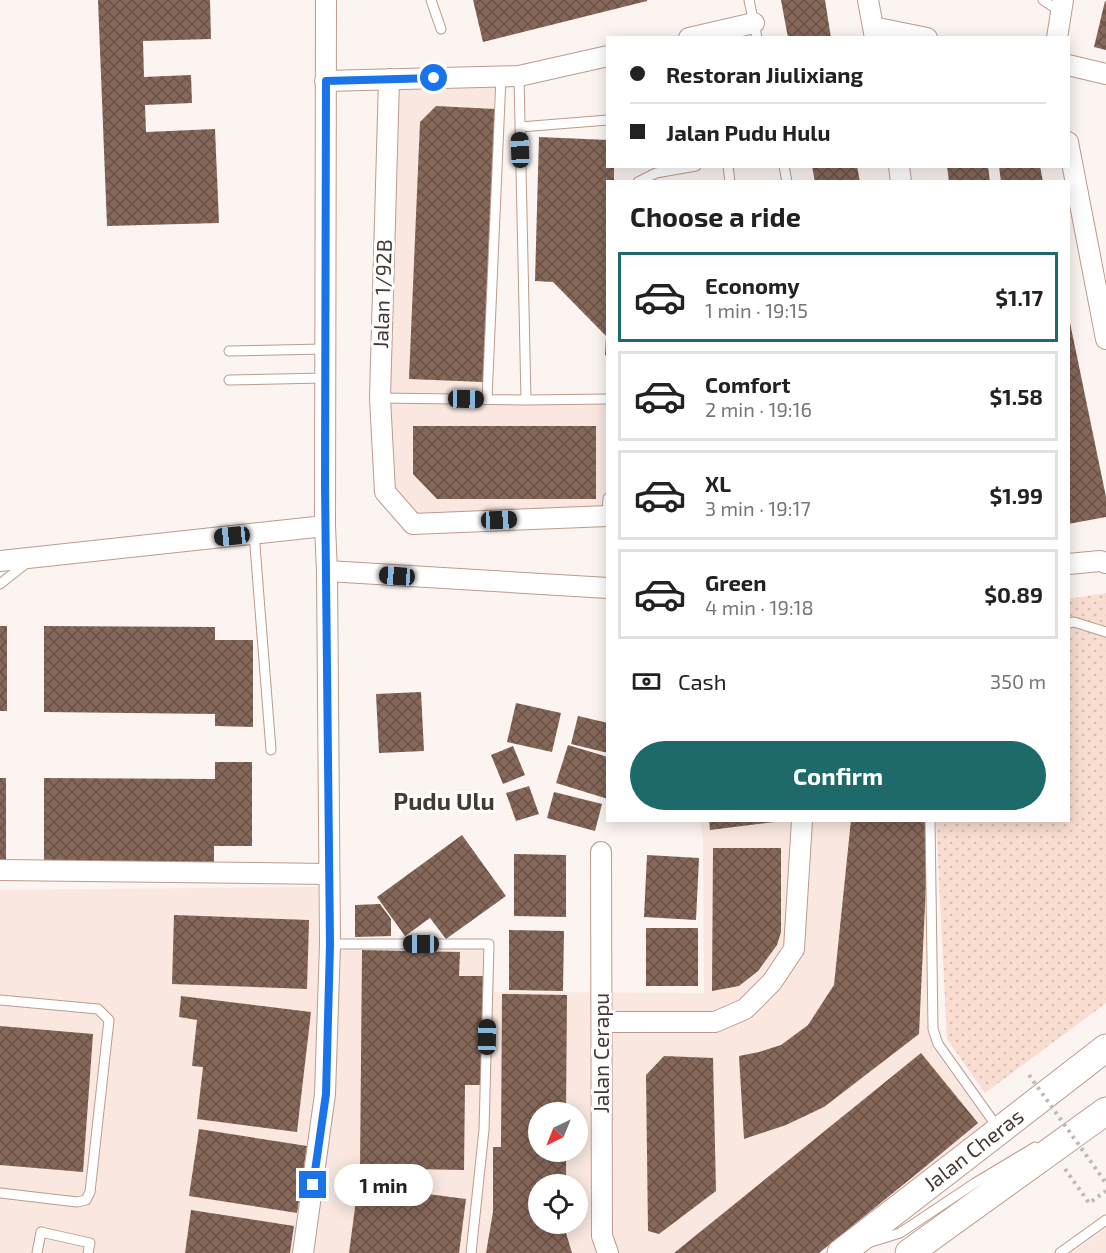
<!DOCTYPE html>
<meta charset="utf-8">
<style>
body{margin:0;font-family:"Exo 2",sans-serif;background:#f6f6f6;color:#222;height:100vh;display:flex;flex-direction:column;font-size:22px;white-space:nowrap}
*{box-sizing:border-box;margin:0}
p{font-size:20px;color:#767676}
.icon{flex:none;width:33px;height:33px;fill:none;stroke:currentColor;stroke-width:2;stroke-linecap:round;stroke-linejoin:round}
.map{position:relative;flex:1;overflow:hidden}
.drawer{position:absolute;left:606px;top:180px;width:464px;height:642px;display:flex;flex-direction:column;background:#fff;border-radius:0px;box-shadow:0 3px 15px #0003}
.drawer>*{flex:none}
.top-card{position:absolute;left:606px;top:36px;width:464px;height:132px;border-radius:0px;box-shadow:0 3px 15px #0003;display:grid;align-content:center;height:132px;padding:0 24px;background:#fff}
.needle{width:39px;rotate:223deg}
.buttons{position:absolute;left:528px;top:1102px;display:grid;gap:12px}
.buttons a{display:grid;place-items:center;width:60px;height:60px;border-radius:50%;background:#fff;box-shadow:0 3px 15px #0003;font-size:30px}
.end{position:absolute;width:27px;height:27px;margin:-14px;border:8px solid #1a73e8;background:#fff;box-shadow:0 0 0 3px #fff}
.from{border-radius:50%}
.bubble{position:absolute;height:42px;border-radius:21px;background:#fff;box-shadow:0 3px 15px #0003;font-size:20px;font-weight:700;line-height:42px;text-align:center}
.car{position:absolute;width:18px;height:36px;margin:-18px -9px;border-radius:8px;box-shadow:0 0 4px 2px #0007;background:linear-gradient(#222 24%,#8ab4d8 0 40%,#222 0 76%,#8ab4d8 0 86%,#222 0)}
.top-card b{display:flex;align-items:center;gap:21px;height:57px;font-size:22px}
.top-card b+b{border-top:2px solid #e0e0e0}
.top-card i{width:15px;height:15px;background:#222}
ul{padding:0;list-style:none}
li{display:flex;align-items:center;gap:18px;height:90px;margin:0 12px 9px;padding:0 12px;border:3px solid #e0e0e0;border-radius:0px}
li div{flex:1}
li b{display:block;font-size:22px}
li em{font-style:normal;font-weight:700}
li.current{border-color:#1e6a6a}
li>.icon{width:54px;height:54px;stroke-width:1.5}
h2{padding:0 24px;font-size:27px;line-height:72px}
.pay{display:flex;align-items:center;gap:15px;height:66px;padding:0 24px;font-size:22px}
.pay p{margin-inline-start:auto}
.action{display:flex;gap:12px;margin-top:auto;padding:12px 24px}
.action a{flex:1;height:69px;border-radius:36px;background:#1e6a6a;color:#fff;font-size:24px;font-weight:700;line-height:69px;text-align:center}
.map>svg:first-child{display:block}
.built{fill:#f9e7e0;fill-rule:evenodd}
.grass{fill:url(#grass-dots)}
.building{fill:url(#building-cross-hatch)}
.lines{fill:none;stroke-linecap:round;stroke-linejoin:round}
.service-casing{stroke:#bc9b8d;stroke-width:11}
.minor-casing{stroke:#bc9b8d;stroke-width:22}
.secondary-casing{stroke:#bc9b8d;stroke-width:29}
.path{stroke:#c2b9b5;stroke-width:4;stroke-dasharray:3 4.5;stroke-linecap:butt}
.service{stroke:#fff;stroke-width:9}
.minor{stroke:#fff;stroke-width:20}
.secondary{stroke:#fff;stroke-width:27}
.path-bridge{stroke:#c2b9b5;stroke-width:4;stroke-dasharray:3 4.5;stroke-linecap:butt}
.route{stroke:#1a73e8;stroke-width:8}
.labels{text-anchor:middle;stroke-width:6;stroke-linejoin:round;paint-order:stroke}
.street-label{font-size:21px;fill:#463832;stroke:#fff}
.quarter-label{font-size:24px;font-weight:bold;fill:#463832;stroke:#fff}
</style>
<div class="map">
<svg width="1106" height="1253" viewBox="0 0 1106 1253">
<defs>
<pattern id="grass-dots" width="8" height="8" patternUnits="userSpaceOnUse" patternTransform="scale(1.5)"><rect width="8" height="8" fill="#f8ddd0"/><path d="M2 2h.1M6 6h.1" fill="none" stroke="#d6beb3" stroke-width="1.8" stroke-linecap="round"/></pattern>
<pattern id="building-cross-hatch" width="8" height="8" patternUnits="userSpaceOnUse" patternTransform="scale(1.5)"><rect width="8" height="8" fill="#86685a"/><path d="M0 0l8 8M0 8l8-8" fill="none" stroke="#6a5247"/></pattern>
</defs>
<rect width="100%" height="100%" fill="#fbf4f0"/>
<path class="built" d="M495,85L481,404L607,403V507L417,515L392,487L389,386L396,90Z
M700,821H926L927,1028L933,1048L987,1123L820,1253H313L336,1088L339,950L494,949V992L704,993L703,839ZM538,1113H578V1152H538ZM538,1185H578V1224H538Z
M318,887L319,995L317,1093L294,1253H0V890Z
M1106,1228V1253H1071Z"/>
<path class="grass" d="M1106,593V1003L985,1093L947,1039L936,821L1068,820V599Z"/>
<path class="building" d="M98,0H210L211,39L143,41L144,77L191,75L192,103L145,105L146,132L215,129L219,223L107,226Z
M473,0H647V1L483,42Z
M781,0H825L831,38H788Z
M1105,1L1106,2V50L1094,47Z
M436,106L495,109L483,382L409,379L420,122Z
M539,137L608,140V166H614V182H608V356L605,355L606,336L553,282L535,281Z
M812,166H857L860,182H815Z
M947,166H988L990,182H949Z
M999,166H1040L1043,182H1001Z
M1068,313L1106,497V517L1068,524Z
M413,426H596V499H437L413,474Z
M0,626H7V711H0Z
M44,626L215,627V640H253V727L215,726V714L44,712Z
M421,692L424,751L379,753L376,694Z
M516,703L561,713L552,752L507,742Z
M578,716L608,723V753L571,744Z
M568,745L608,757V799L556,783Z
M513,746L525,775L503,784L491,755Z
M215,762H252V846H214V863L44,862V778L215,779Z
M0,778H6V862H0Z
M529,786L539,814L516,821L506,793Z
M554,792L602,804L595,831L547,818Z
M709,820H775V822L710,830Z
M851,820H929L919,1034L824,1107L786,1125L744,1139L739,1056L759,1052L781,1045L808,1025L834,985Z
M462,835L506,896L446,939L430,918L405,936L377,897Z
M713,848H781V932L777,945L758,971L739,986L712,991Z
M514,854L566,855V917L514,916Z
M647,855L699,858L696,920L644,917Z
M380,904L391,919V936L355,937V905Z
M174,915L309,920L307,989L172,984Z
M646,928H698V986H646Z
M509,930L564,931L563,991L509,990Z
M362,950L460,952L459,976H483L482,1085H465L464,1170L360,1168Z
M502,994L567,995L566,1113H538V1152H566V1185H538V1224H566V1233L572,1253H486L493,1212V1147H501Z
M181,996L311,1012L297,1132L197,1119L203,1067L192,1066L197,1020L179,1017Z
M0,1026L93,1034L83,1172L0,1165Z
M921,1053L978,1123L925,1167L819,1253H674Z
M664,1056L713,1058L716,1191L659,1234L648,1231L646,1075Z
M199,1129L307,1146L297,1213L189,1196Z
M358,1185L466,1199L459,1253H349Z
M191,1210L294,1226L290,1253H185Z"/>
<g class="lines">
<g class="service-casing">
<path id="service" d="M431,0L441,29
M749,0L757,38
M1043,0L1061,12
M519,76L526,400
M520,127L608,120
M728,166L730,182
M784,166L787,182
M638,182L656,173L696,166
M229,351L324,349
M229,380L324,378
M380,398L526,400L608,399
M487,399L501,77
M607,516L608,498
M254,533L271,750
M0,584L28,562
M1068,623L1074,622L1106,632
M930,820L933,1029L938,1044L998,1128
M330,944H489L484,1130L471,1253
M0,1000L98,1009L109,1020L90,1192L86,1200L77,1202L0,1193
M871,1242L900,1233L975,1183L1035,1147
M37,1253L41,1232L90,1243L88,1253
M1060,1253L1106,1220"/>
</g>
<g class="minor-casing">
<path id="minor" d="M868,0L875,38
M873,27L927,38
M689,38L754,23
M1057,38L1063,0
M1068,65L1106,74
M389,79L380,398L385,492L413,524L608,516
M325,81L519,76L608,56
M1068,142L1106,339
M899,166L901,182
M0,561L325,526
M1068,564L1100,561L1106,563
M327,571L608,588
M601,852L602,1236L608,1253
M0,870L329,874
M602,1022H715L745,1009L772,982L794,949L802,820
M303,1253L325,1094L330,944L327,571L325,526L326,0"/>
</g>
<g class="secondary-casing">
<g id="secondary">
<path id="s1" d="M841,1253L1106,1048"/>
<path d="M909,1253L1106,1111"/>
</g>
</g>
<path class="path" d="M1065,1169L1089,1203L1106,1191"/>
<use href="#service" class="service"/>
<use href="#minor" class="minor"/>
<use href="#secondary" class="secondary"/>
<path class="path-bridge" d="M1029,1075L1106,1183"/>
</g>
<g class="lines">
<path class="route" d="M313,1185L326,1094L330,944L325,484L326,81L434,78"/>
</g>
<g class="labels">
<g class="street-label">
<text transform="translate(383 294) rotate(-88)" y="7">Jalan 1/92B</text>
<text transform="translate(602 1053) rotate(-90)" y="7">Jalan Cerapu</text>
<text dy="7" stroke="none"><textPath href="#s1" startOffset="168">Jalan Cheras</textPath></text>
</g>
<g class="quarter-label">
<text x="444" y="810">Pudu Ulu</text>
</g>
</g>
</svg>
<div class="buttons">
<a><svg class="needle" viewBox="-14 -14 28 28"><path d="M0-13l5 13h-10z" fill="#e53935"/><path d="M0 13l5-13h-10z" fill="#767676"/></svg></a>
<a><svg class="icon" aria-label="locate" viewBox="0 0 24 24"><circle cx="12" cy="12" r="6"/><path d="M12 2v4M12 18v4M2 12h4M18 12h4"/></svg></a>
</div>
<i class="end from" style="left:434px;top:78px"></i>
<i class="end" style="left:313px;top:1185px"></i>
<div class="bubble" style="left:334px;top:1164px;width:99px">1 min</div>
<i class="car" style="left:520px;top:150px;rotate:358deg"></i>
<i class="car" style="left:466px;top:399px;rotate:91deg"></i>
<i class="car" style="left:499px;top:520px;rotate:88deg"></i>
<i class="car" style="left:232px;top:536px;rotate:264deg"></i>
<i class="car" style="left:397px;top:576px;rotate:274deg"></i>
<i class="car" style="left:421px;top:944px;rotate:270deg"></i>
<i class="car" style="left:487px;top:1037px;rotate:1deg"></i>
<div class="top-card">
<b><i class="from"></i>Restoran Jiulixiang</b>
<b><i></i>Jalan Pudu Hulu</b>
</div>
<section class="drawer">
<h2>Choose a ride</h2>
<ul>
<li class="current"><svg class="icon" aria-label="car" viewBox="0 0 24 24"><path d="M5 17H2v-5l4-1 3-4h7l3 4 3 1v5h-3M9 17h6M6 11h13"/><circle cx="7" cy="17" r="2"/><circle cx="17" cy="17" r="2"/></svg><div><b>Economy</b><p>1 min · 19:15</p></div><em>$1.17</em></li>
<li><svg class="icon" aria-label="car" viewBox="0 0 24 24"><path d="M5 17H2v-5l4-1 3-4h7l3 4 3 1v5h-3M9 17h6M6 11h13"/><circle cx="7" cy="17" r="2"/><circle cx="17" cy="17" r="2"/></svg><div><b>Comfort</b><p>2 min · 19:16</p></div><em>$1.58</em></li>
<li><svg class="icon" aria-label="car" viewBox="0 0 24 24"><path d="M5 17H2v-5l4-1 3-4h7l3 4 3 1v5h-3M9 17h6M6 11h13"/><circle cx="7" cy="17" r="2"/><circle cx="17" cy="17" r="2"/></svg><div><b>XL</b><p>3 min · 19:17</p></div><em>$1.99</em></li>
<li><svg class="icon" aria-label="car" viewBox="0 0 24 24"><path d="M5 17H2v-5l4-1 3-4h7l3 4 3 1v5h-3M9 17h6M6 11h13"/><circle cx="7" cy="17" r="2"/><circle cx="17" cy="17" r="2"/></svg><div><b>Green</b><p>4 min · 19:18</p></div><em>$0.89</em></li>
</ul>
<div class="pay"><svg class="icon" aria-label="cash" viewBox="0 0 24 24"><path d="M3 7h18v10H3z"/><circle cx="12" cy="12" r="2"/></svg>Cash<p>350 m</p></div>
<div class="action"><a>Confirm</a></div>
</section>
</div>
